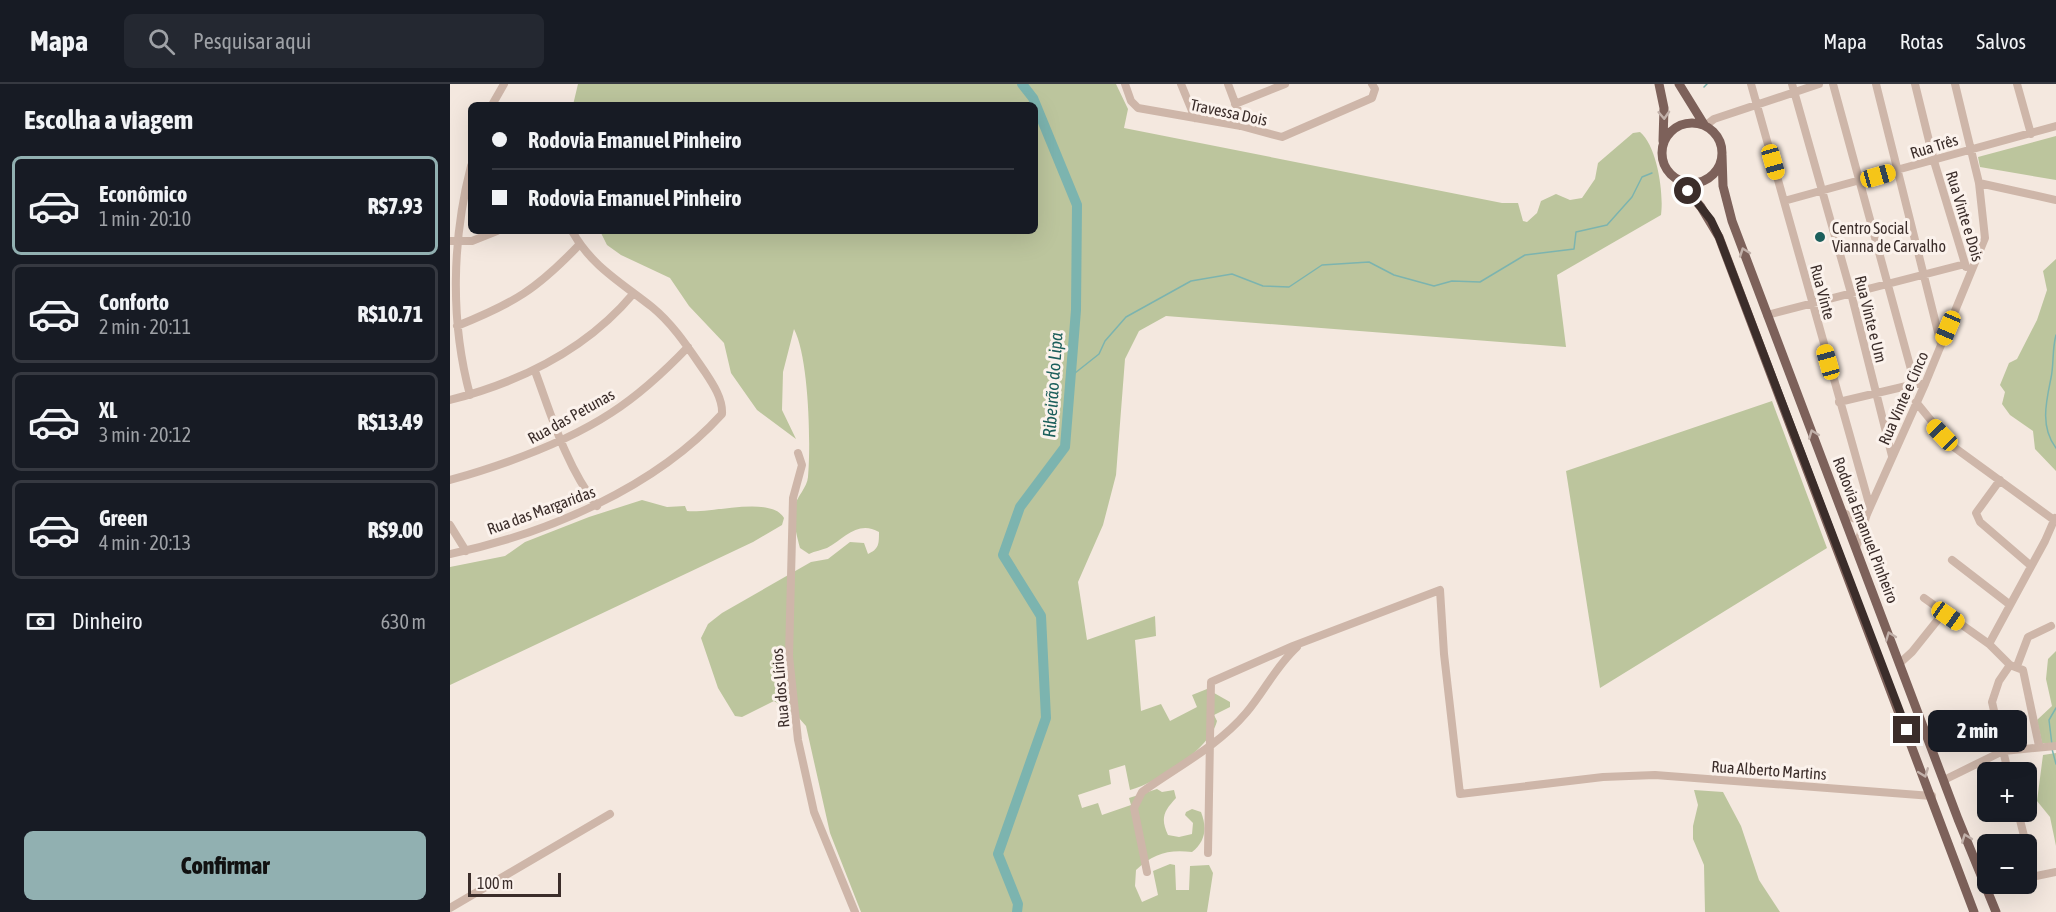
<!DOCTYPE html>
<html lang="pt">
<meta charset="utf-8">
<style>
body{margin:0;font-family:"Asap Condensed",sans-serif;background:#242831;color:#f1f3f6;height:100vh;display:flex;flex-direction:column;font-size:22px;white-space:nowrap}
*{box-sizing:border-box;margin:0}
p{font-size:20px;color:#9ea1a6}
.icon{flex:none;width:33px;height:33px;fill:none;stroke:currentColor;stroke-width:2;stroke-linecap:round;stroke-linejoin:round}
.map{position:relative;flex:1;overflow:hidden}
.sheet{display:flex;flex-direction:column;background:#171b24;width:450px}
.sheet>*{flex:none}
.hud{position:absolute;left:18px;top:18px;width:570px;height:132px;border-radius:9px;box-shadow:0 6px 24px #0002;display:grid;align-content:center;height:132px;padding:0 24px;background:#171b24}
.tools{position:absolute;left:1527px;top:678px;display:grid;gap:12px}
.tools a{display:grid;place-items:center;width:60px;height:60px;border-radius:9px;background:#171b24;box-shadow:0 6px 24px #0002;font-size:30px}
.scale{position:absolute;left:18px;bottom:15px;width:93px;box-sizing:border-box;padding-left:6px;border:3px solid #3b2d2a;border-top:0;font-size:16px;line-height:21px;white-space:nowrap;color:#3b2d2a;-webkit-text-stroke:4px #fbf2ec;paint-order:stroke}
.end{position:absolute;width:27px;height:27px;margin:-14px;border:8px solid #3b2d2a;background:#fff;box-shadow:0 0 0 3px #fff}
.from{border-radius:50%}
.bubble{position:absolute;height:42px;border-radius:9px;background:#171b24;box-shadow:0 6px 24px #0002;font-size:20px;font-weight:800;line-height:42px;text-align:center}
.car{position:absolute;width:18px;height:36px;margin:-18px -9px;border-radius:8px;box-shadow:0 0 4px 2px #0007;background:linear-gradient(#f5c518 24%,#345 0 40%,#f5c518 0 76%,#345 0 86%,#f5c518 0)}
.hud b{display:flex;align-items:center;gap:21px;height:57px;font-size:22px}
.hud b+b{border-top:2px solid #363941}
.hud i{width:15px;height:15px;background:#f1f3f6}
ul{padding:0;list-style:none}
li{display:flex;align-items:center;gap:18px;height:99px;margin:0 12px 9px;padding:0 12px;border:3px solid #363941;border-radius:9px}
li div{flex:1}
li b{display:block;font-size:22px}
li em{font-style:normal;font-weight:800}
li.active{border-color:#91b0b1}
li>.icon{width:54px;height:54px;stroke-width:1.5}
h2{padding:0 24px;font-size:27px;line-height:72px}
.pay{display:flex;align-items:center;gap:15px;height:66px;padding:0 24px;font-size:22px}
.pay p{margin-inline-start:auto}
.primary-button{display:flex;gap:12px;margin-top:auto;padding:12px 24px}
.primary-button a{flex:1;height:69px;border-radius:9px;background:#91b0b1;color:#111;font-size:24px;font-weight:800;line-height:69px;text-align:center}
header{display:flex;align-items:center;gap:36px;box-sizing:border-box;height:84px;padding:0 30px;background:#171b24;border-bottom:2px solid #363941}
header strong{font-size:28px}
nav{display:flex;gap:33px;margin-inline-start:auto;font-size:21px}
.search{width:420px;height:54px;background:#242831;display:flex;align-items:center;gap:15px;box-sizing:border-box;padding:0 21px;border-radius:9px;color:#9ea1a6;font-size:22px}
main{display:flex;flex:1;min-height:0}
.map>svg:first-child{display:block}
.green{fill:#bcc59d}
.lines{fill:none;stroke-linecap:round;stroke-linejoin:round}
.stream{stroke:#7cb4af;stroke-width:1.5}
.river{stroke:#7cb4af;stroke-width:10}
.minor{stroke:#ceb6a9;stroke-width:8}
.major{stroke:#7d615a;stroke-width:9}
.oneway{stroke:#c2b1aa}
.route{stroke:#3b2d2a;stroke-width:8}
.poi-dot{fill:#1c5f5c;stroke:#fbf2ec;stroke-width:2}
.labels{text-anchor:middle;stroke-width:6;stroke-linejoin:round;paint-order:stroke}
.street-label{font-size:16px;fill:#3b2d2a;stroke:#fbf2ec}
.poi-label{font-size:16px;fill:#3b2d2a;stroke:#fbf2ec;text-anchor:start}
.water-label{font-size:18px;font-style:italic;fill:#1c5f5c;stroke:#fbf2ec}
</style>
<header>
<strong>Mapa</strong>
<div class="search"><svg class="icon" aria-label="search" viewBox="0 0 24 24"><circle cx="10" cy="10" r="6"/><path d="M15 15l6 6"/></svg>Pesquisar aqui</div>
<nav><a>Mapa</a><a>Rotas</a><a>Salvos</a></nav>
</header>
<main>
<section class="sheet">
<h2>Escolha a viagem</h2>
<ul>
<li class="active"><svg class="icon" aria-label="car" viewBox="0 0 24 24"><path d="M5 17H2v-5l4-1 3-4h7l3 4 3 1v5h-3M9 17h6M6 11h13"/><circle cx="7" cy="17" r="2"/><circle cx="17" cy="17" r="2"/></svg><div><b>Econômico</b><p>1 min · 20:10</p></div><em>R$7.93</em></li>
<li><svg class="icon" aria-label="car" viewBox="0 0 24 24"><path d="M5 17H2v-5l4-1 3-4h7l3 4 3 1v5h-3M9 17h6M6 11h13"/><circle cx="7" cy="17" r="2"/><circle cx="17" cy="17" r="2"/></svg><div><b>Conforto</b><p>2 min · 20:11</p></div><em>R$10.71</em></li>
<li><svg class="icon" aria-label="car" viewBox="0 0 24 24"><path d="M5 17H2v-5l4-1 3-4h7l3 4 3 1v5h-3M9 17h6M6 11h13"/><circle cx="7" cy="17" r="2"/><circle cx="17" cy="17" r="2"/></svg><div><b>XL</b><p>3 min · 20:12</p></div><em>R$13.49</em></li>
<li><svg class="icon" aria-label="car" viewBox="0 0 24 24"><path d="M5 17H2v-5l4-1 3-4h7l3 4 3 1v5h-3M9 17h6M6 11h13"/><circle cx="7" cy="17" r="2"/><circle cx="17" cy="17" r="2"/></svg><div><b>Green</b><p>4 min · 20:13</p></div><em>R$9.00</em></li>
</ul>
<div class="pay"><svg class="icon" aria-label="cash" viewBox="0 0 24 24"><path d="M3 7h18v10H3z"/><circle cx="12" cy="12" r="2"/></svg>Dinheiro<p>630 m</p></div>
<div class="primary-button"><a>Confirmar</a></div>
</section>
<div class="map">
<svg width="1606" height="828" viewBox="0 0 1606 828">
<rect width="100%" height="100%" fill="#f4e8df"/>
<path class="green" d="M128,0H666L678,25L674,44L1052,119H1068L1073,137L1077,138L1087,129L1091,117L1106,110L1120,116L1132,114L1145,95L1148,79L1183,49L1190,48C1207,62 1214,109 1211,131L1107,191L1116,263L716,232L689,247L675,275L666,391L653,441L628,498L637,556L705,532L706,552L685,556L691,627L711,620L720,637L747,623L742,611L757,605L780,618V623L764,631L767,637C760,665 707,699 680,706L675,681L659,686L661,700L628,711L632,724L648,719L652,731L681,721L679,714L707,705L712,708L724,706L726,714C714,727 710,734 718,751L729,753L742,750L743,739L735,731L736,728L742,725L751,728C757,743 756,757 742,768C718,765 703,770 686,786L685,802L692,818L708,811L703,787L720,780L725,781L726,806H739L740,782L759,781L763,789L757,828H411L380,749L356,642L348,633L324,617L292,633L285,632L268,604L251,554L258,540L272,529L361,478L378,475L400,458L414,459L418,470C429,465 429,460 429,448C408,436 395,454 377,464C372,466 365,467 359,470L350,464C347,452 342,435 345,422C347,412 357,404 358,393C361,360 359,274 344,245L333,288L332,326L346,355L307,326L281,289L274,259L239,222L220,194L171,171L157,161L150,147H585V21H123Z
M1606,52V96L1530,83L1528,73Z
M1606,175V387L1585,365L1583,347L1560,331L1552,320L1555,308L1550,301L1559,279L1567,275L1587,236L1597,206L1593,187Z
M1322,317L1377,464L1150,604L1116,387Z
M192,416L217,423L235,422L237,427C260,430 321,411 334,434L332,441L303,458L0,601V483L55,472L75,458L139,433Z
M1606,567V659H1592L1587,636L1602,622L1596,595L1598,575Z
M1606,669V762L1600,733L1587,717L1593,671Z
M1244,706L1273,708L1291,742L1309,796L1330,828H1255L1254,781L1243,755V742L1248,721Z"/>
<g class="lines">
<path class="stream" d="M1254,3L1257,0
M1606,251C1602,265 1604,280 1601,294C1596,318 1590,343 1606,364
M620,293L649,270L655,257L676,233L741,197L782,190L813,202L839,203L872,181L919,178L944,191L984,202L1002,197L1030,198L1075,171L1124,165L1126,148L1157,141L1182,113L1192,93L1202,89
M1602,661L1599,636L1606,624
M1602,665L1606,680"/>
<path class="river" d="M567,828L568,820L548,770L596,634L591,532L553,471L570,423L615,363L626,226L627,121L583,14L572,0"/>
<path class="minor" d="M675,0L681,17L688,24L791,42L832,53L922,14L925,5L922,0
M731,0L745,34
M778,0L790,32L791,42
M1301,0L1420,423
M1342,0L1401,209L1442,372
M1383,0L1465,300H1475
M1426,0L1491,260
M1465,0L1484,77L1516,183
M1567,0L1581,50
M785,20L835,0
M42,21L54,0
M1255,42L1264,35L1369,0
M1529,99L1606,116
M1334,117L1606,42
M0,157H22L47,147
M1317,231L1515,180
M7,242C64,219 86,206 129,161
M85,287C102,333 116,382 147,422
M20,311C0,237 2,156 21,82
M0,316C70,298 136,266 183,210
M1389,318L1465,300
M1466,318L1501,361L1604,436
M348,369L352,381L343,414L339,572L348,656L364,728L405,828
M0,396C53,381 115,359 161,329C189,311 215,287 238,263
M1550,396L1526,429L1530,438L1580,481
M1394,429L1405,435L1417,430
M0,441L16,467
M1406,464L1417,430L1475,300L1535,154L1529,99L1505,0
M0,470C96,450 205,404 272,330C273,315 263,300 255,288C239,265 224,241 202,223C172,199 141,182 122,147
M1502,476L1559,520
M1474,514L1539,560L1560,581
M1539,560L1595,457L1605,434
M1451,578L1462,568L1494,528
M1560,581L1573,586L1589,662
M1567,582L1578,553L1601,542
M1558,688L1542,618L1549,597L1560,581
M1494,696L1553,667L1606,662
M1568,728L1576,760
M1576,761L1584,792
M758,769L761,598L843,562L990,506L994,570L1010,710L1153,693L1205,691L1482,712
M697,788L684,724L692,708C727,683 768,662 796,629C814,608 826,582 847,563
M1576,794L1606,788
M1534,802L1546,800
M0,824L160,730"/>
<path class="major" d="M1209,0L1214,24L1213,57
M1229,0L1255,42
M1212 69a30 30 0 1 1 60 0a30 30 0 1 1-60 0Z
M1272,71L1273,102L1282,137L1508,735L1546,828
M1227,95L1251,123L1269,153L1524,828"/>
</g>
<defs><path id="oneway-chevron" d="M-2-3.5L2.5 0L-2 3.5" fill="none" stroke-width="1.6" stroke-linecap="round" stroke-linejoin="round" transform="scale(1.5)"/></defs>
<g class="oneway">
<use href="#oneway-chevron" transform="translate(1214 31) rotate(87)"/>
<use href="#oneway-chevron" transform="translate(1294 168) rotate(-110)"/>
<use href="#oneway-chevron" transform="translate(1363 350) rotate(-111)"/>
<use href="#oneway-chevron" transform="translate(1440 552) rotate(-111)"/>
<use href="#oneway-chevron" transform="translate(1474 689) rotate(69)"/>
<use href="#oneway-chevron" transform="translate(1516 754) rotate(-111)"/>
</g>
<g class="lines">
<path class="route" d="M1238,107L1261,136L1269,153L1457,646"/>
</g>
<circle class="poi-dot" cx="1370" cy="153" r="6"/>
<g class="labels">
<g class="street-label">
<text transform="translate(779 28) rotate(12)" y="6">Travessa Dois</text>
<text transform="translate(1484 62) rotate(-17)" y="6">Rua Três</text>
<text transform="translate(1515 132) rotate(73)" y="6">Rua Vinte e Dois</text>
<text transform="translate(1373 208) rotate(75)" y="6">Rua Vinte</text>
<text transform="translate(1421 235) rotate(76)" y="6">Rua Vinte e Um</text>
<text transform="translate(1453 314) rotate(-66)" y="6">Rua Vinte e Cinco</text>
<text transform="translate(121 332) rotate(-29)" y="6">Rua das Petunas</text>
<text transform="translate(91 426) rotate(-20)" y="6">Rua das Margaridas</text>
<text transform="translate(1416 446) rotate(69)" y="6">Rodovia Emanuel Pinheiro</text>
<text transform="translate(330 604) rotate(-95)" y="6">Rua dos Lírios</text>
<text transform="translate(1319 686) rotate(4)" y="6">Rua Alberto Martins</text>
</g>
<g class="poi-label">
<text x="1382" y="150">Centro Social<tspan x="1382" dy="18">Vianna de Carvalho</tspan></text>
</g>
<g class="water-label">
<text transform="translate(603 301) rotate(-86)" y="6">Ribeirão do Lipa</text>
</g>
</g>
</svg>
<div class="tools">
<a>+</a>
<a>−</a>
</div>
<div class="scale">100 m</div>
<i class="end from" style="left:1238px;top:107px"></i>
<i class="end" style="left:1457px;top:646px"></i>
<div class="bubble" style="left:1478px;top:626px;width:99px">2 min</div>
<i class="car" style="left:1323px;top:78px;rotate:164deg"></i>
<i class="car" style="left:1428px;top:92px;rotate:74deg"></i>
<i class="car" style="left:1498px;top:244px;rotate:203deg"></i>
<i class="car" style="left:1378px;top:278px;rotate:344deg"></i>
<i class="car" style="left:1492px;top:351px;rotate:316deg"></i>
<i class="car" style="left:1498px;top:532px;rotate:125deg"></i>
<div class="hud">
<b><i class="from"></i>Rodovia Emanuel Pinheiro</b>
<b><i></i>Rodovia Emanuel Pinheiro</b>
</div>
</div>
</main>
